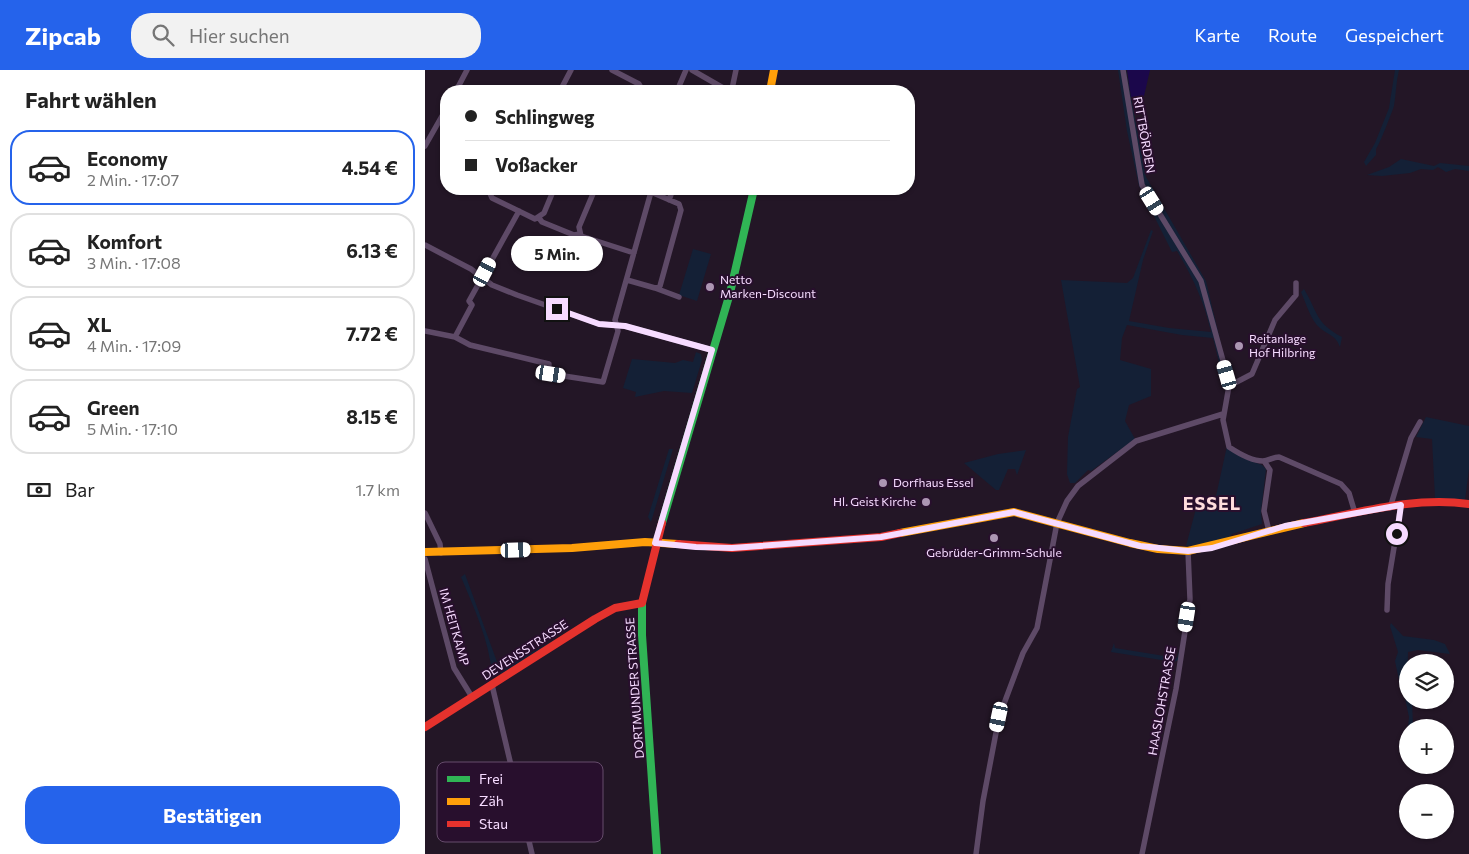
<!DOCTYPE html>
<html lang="de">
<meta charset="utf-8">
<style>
body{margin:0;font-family:Commissioner,sans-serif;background:#f2f2f2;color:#222;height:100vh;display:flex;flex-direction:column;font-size:19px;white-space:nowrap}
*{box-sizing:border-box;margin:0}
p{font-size:16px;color:#767676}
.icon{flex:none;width:28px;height:28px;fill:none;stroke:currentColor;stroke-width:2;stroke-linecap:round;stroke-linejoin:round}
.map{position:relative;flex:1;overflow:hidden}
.details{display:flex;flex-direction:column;background:#fff;width:425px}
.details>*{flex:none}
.top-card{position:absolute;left:15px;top:15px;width:475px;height:110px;border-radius:20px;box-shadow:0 1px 4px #0004;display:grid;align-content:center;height:110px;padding:0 25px;background:#fff}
.fabs{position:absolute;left:974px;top:584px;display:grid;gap:10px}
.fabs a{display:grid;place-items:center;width:55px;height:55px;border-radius:50%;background:#fff;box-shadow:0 1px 4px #0004;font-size:25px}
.end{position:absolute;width:22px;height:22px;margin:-11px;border:6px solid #f6dbff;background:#111;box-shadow:0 0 0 2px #111}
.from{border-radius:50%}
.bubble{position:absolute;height:35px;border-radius:18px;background:#fff;box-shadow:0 1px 4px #0004;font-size:16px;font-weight:700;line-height:35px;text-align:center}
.car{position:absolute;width:15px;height:30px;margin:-15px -8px;border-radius:6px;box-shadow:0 0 4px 1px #0007;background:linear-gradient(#fff 24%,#345 0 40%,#fff 0 76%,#345 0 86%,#fff 0)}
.top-card b{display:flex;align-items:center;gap:18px;height:48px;font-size:19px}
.top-card b+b{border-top:1px solid #e0e0e0}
.top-card i{width:12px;height:12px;background:#222}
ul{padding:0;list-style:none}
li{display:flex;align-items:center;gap:15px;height:75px;margin:0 10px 8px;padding:0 15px;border:2px solid #e0e0e0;border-radius:20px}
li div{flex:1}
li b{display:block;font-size:19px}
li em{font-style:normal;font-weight:700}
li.current{border-color:#2563eb}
li>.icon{width:45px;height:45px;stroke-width:1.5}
h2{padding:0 25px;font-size:22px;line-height:60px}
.pay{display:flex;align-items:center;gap:12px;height:55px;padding:0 25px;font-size:19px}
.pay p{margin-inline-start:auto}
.button{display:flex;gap:10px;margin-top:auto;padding:10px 25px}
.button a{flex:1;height:58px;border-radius:20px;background:#2563eb;color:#fff;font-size:20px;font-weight:700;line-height:58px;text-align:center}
header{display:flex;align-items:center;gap:30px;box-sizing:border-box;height:70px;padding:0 25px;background:#2563eb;color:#fff}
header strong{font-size:24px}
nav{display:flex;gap:28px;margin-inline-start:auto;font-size:18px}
.search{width:350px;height:45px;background:#f2f2f2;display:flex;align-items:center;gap:12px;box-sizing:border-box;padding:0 18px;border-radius:20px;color:#767676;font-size:19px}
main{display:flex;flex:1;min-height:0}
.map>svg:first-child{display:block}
.green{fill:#142036}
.water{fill:#1b074b}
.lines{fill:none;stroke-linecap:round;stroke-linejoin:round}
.street{stroke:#5e4a67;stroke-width:5.5}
.fast{stroke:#30b455;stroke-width:8}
.slow{stroke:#ff9f0a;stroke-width:8}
.jam{stroke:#e5322d;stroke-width:8}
.route{stroke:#f6dbff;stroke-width:6}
.poi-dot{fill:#ac96b3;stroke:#280f2d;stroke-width:2}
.labels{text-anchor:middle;stroke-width:4;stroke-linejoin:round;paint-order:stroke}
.street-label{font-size:12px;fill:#f6dbff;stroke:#280f2d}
.poi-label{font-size:12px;fill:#f6dbff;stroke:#280f2d;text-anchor:start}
.district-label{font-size:18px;font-weight:bold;letter-spacing:1px;fill:#fdd;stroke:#280f2d}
.key{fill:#280f2d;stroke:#664c6c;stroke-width:1}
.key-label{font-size:14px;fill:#f6dbff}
</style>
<header>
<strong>Zipcab</strong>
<div class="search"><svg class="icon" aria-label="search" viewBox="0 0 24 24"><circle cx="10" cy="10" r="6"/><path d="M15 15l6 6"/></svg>Hier suchen</div>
<nav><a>Karte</a><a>Route</a><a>Gespeichert</a></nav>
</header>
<main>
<section class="details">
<h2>Fahrt wählen</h2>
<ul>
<li class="current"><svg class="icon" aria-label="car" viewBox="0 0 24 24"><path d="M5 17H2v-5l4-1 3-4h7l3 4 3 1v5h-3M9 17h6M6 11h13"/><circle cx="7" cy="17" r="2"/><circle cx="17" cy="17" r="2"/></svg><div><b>Economy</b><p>2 Min. · 17:07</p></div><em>4.54 €</em></li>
<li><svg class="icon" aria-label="car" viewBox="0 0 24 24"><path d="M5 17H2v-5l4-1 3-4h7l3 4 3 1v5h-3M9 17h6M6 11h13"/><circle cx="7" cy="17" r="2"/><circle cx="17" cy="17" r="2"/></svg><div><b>Komfort</b><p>3 Min. · 17:08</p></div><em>6.13 €</em></li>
<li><svg class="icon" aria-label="car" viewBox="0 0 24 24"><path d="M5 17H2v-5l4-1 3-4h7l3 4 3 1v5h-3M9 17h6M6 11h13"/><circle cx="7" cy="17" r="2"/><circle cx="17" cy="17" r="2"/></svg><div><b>XL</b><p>4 Min. · 17:09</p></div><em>7.72 €</em></li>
<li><svg class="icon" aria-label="car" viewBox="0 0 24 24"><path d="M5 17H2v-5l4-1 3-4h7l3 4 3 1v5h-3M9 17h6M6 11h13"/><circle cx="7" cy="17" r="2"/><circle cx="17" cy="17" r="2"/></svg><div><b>Green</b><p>5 Min. · 17:10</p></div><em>8.15 €</em></li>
</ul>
<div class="pay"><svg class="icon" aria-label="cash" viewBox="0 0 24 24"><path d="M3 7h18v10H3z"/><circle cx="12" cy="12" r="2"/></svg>Bar<p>1.7 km</p></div>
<div class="button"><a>Bestätigen</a></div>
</section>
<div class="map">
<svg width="1044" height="784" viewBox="0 0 1044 784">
<rect width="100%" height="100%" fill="#231626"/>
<path class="green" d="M693,0H701L721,107L781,211L805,312L799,313L788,268L757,265L702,255L697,268L695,290L726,299V326L704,335L700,351L710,369L666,401L663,400L650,413H645L642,404L643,367L652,319L655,317L636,210L702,213L708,208L726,160L728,161L718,190L704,251L744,258L786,262C779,231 768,208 752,181L747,182L714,116L702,61Z
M970,0H974C971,12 971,24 969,36C967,42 954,76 951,79V85L941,96L939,92L950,73L964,38Z
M976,89L1009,96L1015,93L1044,96V101L1030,99L1021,102L1013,97L1008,100L996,99L985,103L957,106L942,105L964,97Z
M268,179L286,184L272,231L254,225Z
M879,219C893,242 890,253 917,267L915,277C910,264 904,266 895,258C886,251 881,233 876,222Z
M271,282L276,284L277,290L267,323L239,321L210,327L211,322L198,318L207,289L250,293L258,290L268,292Z
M1001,347L1044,356V399L1040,430L1010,428L1007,369L991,367Z
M802,376L816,387L837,395L841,399L836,441L837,454L807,464L803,469L776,475L761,476L773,431L791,426Z
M244,379H248L226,452L223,447Z
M601,380L592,405L590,399H583L574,420H571L539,393L573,384Z
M40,504L75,600L129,570L128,572L76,604L75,600L62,612L67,604C64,570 49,538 36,507Z
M966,553L978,566L1009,570L1020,574L1025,584L993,580L983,582L982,630H987L988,657H983L984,647L979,624L981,621L974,610L970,591L973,582L965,556Z
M757,572L754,590L749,592L686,582L689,573L690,578L752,588Z"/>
<path class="water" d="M702,0H725L719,26L706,27Z"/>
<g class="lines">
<path class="street" d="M187,0L214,14L218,21
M267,0L300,19H307L311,0
M698,0L717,115L776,211L802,305L804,316L798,350L804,377C813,383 826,391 838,391C843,391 848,387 854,387L916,414L924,423L930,443
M31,21L42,0
M135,21L146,0
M252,21L261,0
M0,76L21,39
M63,119L67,128L110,149L119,143L129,119
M170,119L154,157L156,166L209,183
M244,130L248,119
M114,148L117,152L149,165L155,164
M0,175L46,199L67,215L92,225L174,254L200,256L287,280
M202,210L230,218L235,216L256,140L254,134L219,119
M230,218L254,227
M0,261L30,267L45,275L124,294L123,302L126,304L178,312L193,261L190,250L226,122
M30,267L47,235L44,231L94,141
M804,316L827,304L850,250L871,225V213
M839,391L845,400L839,441L844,461
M965,438L986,368L995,352
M0,443L15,474L16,483
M0,489L29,598L47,627
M962,540L963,514L976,435
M67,615L107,784
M551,784L558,731L574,647L598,583L612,558L632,453L642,431L653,416L711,371L798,344
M717,784L751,619L765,529L763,481"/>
<path class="fast" d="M237,453L305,223L329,119
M217,533V565L232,784"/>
<path class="slow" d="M345,21L349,0
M475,463L589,442L705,473L733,479L763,481L879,453
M0,482L147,478L220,472L253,474"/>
<path class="jam" d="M879,453C933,443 989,426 1044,434
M253,474L307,478L456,467L475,463
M0,657L170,549L190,538L217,533L237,453"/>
</g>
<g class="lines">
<path class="route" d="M132,239L174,254L200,256L287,280L230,473L271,477L307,478L456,467L589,442L715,476L763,481L787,478L860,456L976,435L972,464"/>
</g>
<g class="poi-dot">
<circle cx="285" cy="217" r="5"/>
<circle cx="814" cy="276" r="5"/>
<circle cx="458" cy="413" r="5"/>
<circle cx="501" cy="432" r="5"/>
<circle cx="569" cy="468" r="5"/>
</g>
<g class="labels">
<g class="street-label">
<text transform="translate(719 65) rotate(80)" y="4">RITTBÖRDEN</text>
<text transform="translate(29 557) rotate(74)" y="4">IM HEITKAMP</text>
<text transform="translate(100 580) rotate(-33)" y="4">DEVENSSTRASSE</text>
<text transform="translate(210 618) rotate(-94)" y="4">DORTMUNDER STRASSE</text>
<text transform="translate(737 631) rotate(-80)" y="4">HAASLOHSTRASSE</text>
</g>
<g class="poi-label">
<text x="295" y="214">Netto<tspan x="295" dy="14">Marken-Discount</tspan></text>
<text x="824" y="273">Reitanlage<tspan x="824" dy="14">Hof Hilbring</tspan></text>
<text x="468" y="417">Dorfhaus Essel</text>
<text x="491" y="436" text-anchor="end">Hl. Geist Kirche</text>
<text x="569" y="487" text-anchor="middle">Gebrüder-Grimm-Schule</text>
</g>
<g class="district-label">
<text x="787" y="440">ESSEL</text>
</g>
</g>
<rect x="12" y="692" width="166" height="80" rx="8" class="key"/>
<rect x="22" y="706" width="23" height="6" fill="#30b455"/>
<rect x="22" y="728" width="23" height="7" fill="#ff9f0a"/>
<rect x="22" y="751" width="23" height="6" fill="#e5322d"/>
<g class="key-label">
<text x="54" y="714">Frei</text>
<text x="54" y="736">Zäh</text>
<text x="54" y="759">Stau</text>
</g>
</svg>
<div class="fabs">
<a><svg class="icon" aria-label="layers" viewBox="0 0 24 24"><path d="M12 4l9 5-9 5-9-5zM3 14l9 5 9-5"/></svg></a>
<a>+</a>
<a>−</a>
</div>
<i class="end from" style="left:972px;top:464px"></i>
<i class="end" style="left:132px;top:239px"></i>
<div class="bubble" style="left:86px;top:166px;width:92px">5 Min.</div>
<i class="car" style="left:727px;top:131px;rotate:148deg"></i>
<i class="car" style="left:60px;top:202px;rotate:28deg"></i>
<i class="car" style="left:126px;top:304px;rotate:99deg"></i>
<i class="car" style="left:802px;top:305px;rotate:344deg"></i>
<i class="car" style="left:91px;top:480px;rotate:88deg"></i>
<i class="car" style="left:762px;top:547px;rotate:189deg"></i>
<i class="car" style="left:574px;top:647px;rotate:192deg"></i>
<div class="top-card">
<b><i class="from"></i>Schlingweg</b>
<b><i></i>Voßacker</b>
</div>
</div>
</main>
